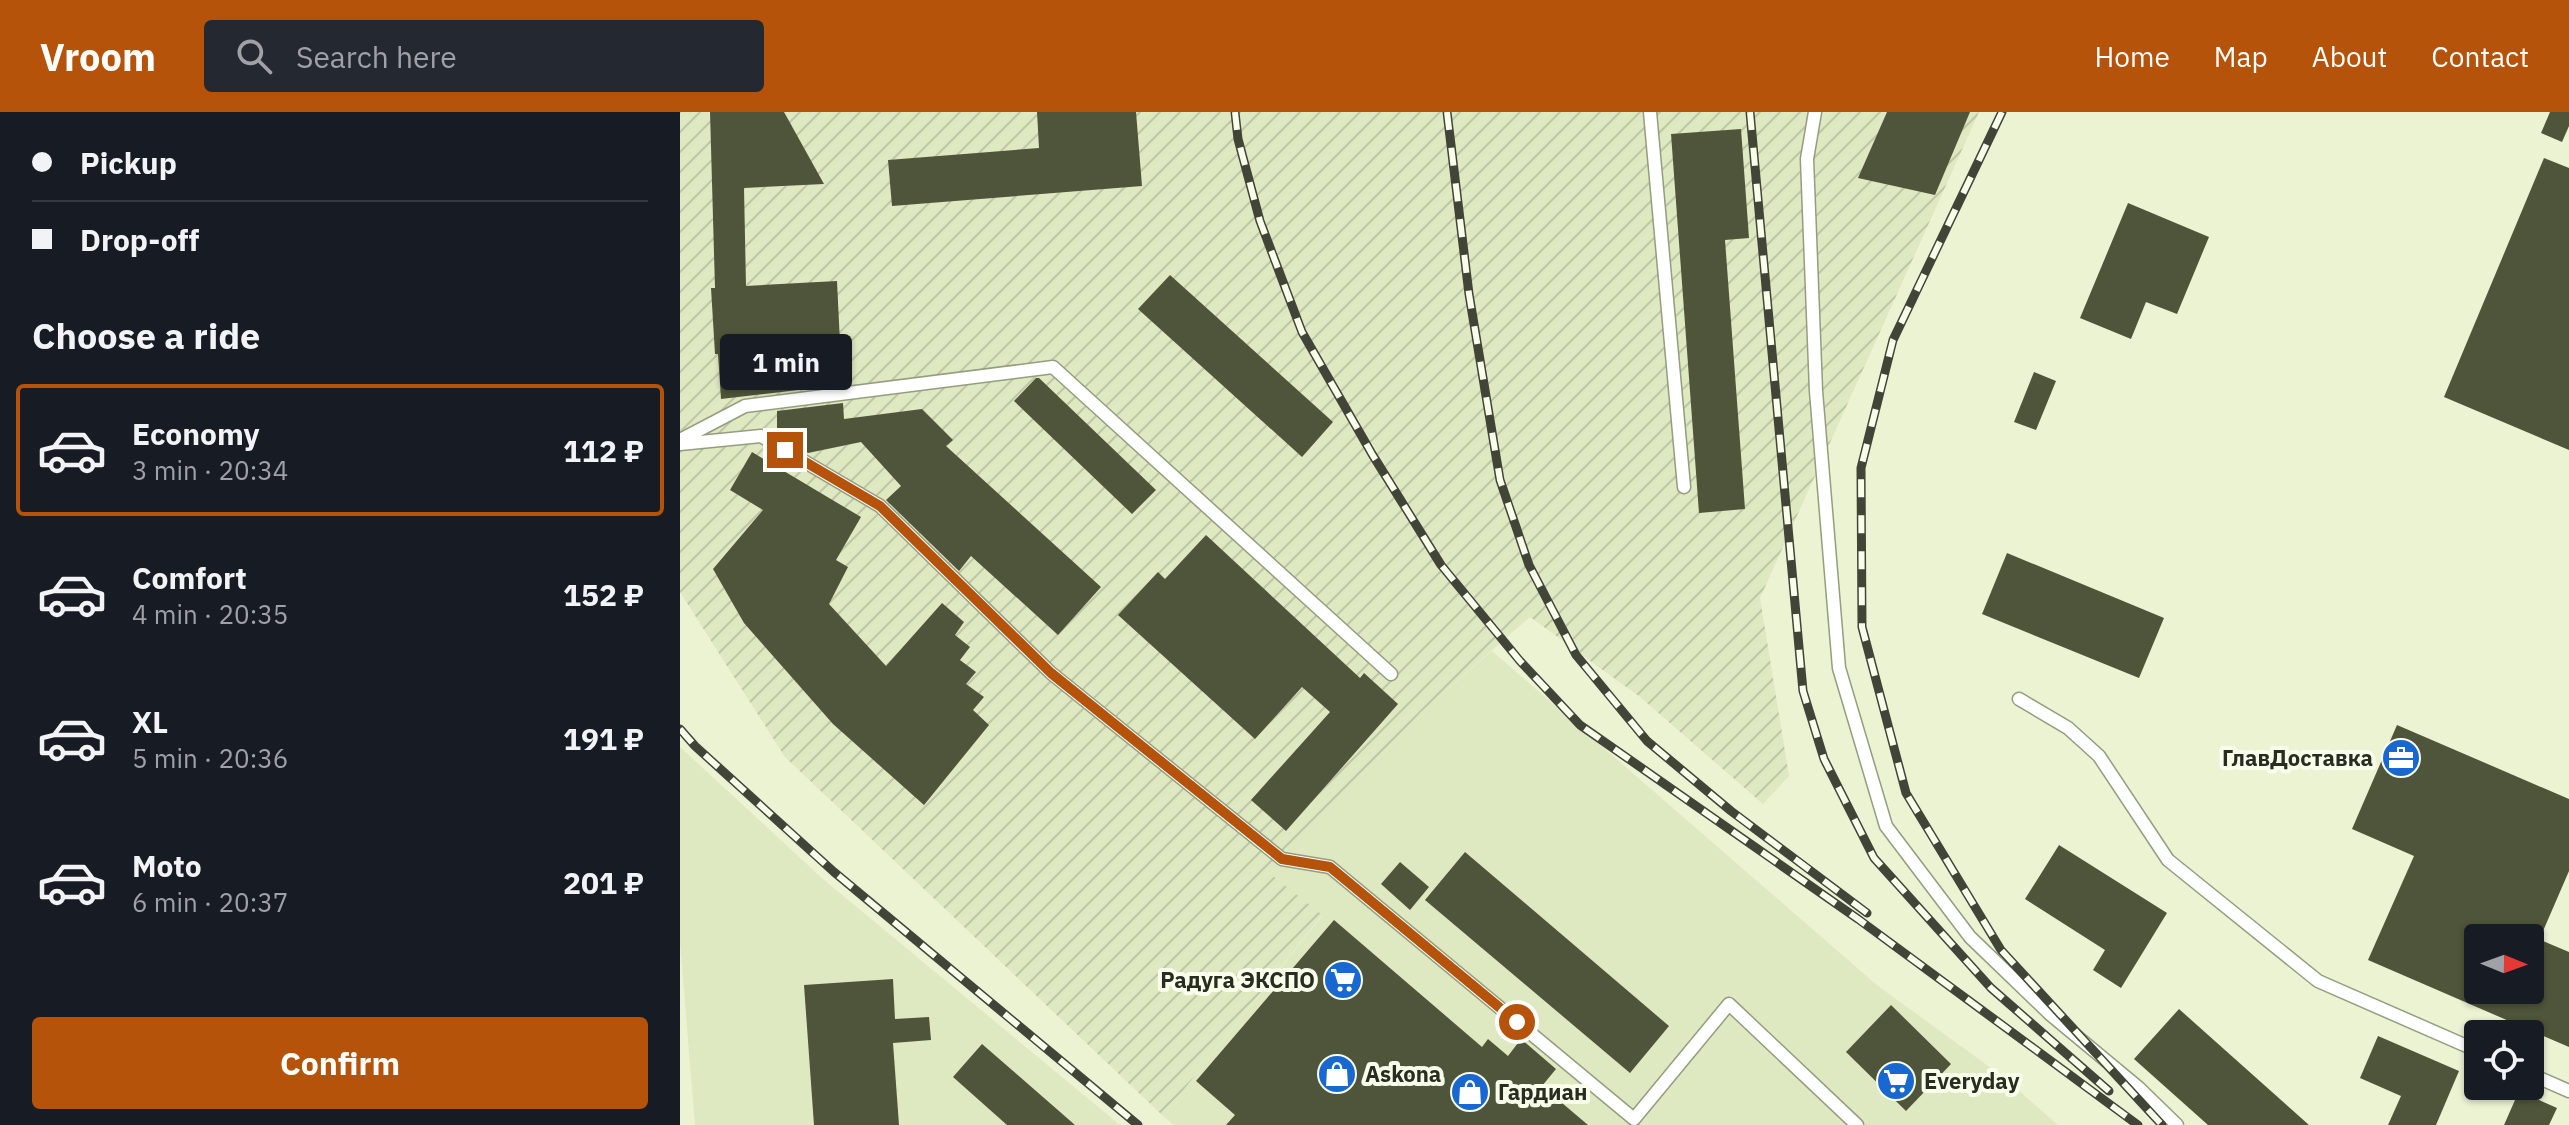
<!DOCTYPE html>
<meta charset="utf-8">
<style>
body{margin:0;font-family:"IBM Plex Sans",sans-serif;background:#242831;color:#f1f3f6;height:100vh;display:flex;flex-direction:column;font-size:30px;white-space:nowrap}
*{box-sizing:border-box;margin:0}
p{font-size:26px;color:#9ea1a6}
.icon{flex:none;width:44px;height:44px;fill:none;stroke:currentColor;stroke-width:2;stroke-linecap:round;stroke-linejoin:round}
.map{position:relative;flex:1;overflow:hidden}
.sheet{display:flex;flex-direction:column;background:#171b24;width:680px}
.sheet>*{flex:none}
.banner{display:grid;align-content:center;height:176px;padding:0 32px;background:#171b24}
.needle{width:52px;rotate:91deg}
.buttons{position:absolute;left:1784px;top:812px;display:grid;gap:16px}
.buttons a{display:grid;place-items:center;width:80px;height:80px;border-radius:8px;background:#171b24;box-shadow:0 2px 6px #0004;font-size:40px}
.end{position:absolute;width:36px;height:36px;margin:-18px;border:10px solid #b45309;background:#fff;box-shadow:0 0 0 4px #fff}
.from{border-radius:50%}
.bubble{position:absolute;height:56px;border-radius:8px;background:#171b24;box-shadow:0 2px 6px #0004;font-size:26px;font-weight:700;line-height:56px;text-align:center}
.banner b{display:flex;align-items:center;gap:28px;height:76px;font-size:30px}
.banner b+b{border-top:2px solid #363941}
.banner i{width:20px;height:20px;background:#f1f3f6}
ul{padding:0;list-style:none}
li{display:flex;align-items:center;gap:24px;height:132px;margin:0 16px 12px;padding:0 16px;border:4px solid transparent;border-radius:8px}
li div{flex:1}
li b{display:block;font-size:30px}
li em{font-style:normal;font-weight:700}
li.selected{border-color:#b45309}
li>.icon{width:72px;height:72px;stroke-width:1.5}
h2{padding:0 32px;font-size:36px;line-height:96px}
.cta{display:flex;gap:16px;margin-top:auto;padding:16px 32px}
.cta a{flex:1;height:92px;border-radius:8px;background:#b45309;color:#fff;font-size:32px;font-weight:700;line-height:92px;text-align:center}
header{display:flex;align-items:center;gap:48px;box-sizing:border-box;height:112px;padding:0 40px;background:#b45309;color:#fff}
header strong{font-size:38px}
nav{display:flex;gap:44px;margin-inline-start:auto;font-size:28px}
.search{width:560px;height:72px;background:#242831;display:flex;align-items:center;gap:20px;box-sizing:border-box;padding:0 28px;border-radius:8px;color:#9ea1a6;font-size:30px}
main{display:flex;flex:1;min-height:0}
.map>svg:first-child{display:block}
.built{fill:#dee8c1}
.industrial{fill:url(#industrial-furrows)}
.building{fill:#4f553a;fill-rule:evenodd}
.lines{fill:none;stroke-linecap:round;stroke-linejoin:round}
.service-casing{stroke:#959d7f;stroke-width:15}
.service{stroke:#fff;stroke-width:12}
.rail-casing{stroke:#414537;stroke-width:9}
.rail{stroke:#f9feeb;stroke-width:6;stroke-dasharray:18;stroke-linecap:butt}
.route{stroke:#b45309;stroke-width:10}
.labels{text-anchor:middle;stroke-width:8;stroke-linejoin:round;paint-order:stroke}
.poi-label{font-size:22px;font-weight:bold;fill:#292c20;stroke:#f9feeb;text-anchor:start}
</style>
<header>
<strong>Vroom</strong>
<div class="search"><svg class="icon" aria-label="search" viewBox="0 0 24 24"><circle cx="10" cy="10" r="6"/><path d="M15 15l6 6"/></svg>Search here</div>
<nav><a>Home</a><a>Map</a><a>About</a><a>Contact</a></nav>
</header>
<main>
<section class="sheet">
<div class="banner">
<b><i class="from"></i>Pickup</b>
<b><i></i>Drop-off</b>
</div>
<h2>Choose a ride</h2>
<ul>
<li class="selected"><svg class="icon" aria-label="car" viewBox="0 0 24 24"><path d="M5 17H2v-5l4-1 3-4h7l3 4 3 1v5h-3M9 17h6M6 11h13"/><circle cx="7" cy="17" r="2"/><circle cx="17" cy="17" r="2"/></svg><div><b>Economy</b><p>3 min · 20:34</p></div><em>112 ₽</em></li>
<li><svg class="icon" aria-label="car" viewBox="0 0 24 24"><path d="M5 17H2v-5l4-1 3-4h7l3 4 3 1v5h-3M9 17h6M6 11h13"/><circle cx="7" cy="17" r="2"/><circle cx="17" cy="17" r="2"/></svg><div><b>Comfort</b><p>4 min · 20:35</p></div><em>152 ₽</em></li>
<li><svg class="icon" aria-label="car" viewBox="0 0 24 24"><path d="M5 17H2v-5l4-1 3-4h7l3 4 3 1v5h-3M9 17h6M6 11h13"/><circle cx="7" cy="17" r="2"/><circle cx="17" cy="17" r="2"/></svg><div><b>XL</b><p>5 min · 20:36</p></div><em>191 ₽</em></li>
<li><svg class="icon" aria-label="car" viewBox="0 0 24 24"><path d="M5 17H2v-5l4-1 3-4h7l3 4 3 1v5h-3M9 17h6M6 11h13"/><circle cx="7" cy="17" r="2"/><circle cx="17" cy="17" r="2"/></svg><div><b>Moto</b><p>6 min · 20:37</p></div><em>201 ₽</em></li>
</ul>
<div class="cta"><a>Confirm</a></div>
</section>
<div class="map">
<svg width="1889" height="1013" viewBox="0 0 1889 1013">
<defs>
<pattern id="industrial-furrows" width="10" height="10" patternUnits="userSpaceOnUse" patternTransform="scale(2)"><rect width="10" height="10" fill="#dee8c1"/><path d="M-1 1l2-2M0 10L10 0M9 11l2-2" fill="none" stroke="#bec7a6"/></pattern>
</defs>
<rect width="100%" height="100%" fill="#ebf3d3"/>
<path class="built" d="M812,539L1198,874L1322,964L1378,1013H494L483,1004L642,804L591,763L741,600Z
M0,635L144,768L440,1013H15L0,830Z"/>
<path class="industrial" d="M0,0H1299L1080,486L1109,664L1083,692L960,585L850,505L741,600L592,763L642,803L483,1004L105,645L0,480Z"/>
<path class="building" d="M30,0H104L144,72L64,76L66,174L157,169L162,273L41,287L38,242H35L31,176H35Z
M357,0H456L462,74L212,94L208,48L359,36Z
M1207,0H1290L1255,83L1178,66Z
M1870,0H1889V14L1882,30L1861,21Z
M1061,17L1069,126L1045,128L1065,397L1019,401L991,22Z
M1864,46L1889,56V338L1764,285Z
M1448,91L1529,125L1497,202L1466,190L1451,227L1400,206Z
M490,163L653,310L622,345L458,197Z
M1354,260L1376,269L1356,318L1334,310Z
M356,266H359L476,378L452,402L334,289Z
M163,291L164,307L242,297L273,328L266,334L421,475L378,523L291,444L279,459L206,388L221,374L181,330L128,341L97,323V299Z
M72,340L181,405L156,448L168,455L149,492L206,554L262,491L284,510L275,523L290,535L280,548L296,560L286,572L304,585L293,598L309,613L244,693L153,612L64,511L33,457L83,398L50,378Z
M526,423L680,566L684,561L718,592L606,719L571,688L650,600L622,575L575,627L438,503L478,460L485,467Z
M1327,441L1484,506L1459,566L1302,502Z
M1717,613L1889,687V759L1860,826H1856L1889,840V935L1688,848L1734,744L1672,717ZM1798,826H1850V878H1798Z
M1379,733L1487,801L1441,876L1413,858L1425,838L1345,787Z
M785,740L989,914L950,961L745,788Z
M720,750L749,775L730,798L701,772Z
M654,808L802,935L808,927L828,944L841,927L876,957L862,974L908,1013H546L555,1003L516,969Z
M213,867L215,907L249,905L251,928L213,931L219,1013H134L124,873Z
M1211,893L1271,952L1226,999L1166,940Z
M1499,897L1629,1013H1528L1454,947Z
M1698,924L1779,959L1756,1013H1708L1721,984L1680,966Z
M302,932L395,1013H327L273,965Z
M1839,979L1877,996L1869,1013H1824Z"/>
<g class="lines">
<g class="service-casing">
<path id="service" d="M970,0L1004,375
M1135,0L1127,47L1136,279L1159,556L1206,714L1290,825L1371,903L1459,976L1497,1013
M0,328L65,294L373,255L711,562
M0,332L81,324L200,394L371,561L602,747L650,755L954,1007L1049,892L1177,1013
M1339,587L1388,616L1419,644L1488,748L1638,869L1798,939
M1850,962L1889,979"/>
</g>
<use href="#service" class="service"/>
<g class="rail-casing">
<path id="rail" d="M555,0L558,27L580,109L622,220L692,342L761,453L840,549L900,613L1178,807L1458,1013
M767,0L789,182L820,368L849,453L896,543L967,629L1051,699L1187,801
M1070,0L1123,579L1144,647L1194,746L1311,876L1429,979
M1322,0L1213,228L1181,356L1182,515L1226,681L1321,838L1482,1013
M0,617L15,634L154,760L458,1013"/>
</g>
<use href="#rail" class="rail"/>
</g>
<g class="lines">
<path class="route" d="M105,338L200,394L371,561L602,747L650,755L837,910"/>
</g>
<defs>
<g id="office-disc" transform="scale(2)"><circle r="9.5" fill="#1967d1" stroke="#f9feeb"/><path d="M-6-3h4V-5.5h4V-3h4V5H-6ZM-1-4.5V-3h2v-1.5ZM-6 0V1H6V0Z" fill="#fff"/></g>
<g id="supermarket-disc" transform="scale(2)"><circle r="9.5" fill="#1967d1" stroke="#f9feeb"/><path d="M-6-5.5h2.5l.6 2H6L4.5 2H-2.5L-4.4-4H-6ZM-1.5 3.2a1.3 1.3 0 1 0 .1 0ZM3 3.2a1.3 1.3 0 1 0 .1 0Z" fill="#fff"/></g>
<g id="shop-disc" transform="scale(2)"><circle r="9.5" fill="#1967d1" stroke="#f9feeb"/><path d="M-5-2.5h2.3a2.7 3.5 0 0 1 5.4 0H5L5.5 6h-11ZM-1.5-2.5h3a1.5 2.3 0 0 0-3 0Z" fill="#fff"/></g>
</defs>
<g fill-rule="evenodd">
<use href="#office-disc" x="1721" y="646"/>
<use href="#supermarket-disc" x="663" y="868"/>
<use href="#shop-disc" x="657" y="962"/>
<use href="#supermarket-disc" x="1216" y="969"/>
<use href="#shop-disc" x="790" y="980"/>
</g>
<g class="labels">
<g class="poi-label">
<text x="1693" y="654" text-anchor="end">ГлавДоставка</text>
<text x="635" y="876" text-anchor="end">Радуга ЭКСПО</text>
<text x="685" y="970">Askona</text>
<text x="1244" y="977">Everyday</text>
<text x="818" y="988">Гардиан</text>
</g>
</g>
</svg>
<div class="buttons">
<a><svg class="needle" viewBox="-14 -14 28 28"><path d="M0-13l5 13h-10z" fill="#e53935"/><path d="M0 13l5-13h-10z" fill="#9ea1a6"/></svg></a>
<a><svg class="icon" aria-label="locate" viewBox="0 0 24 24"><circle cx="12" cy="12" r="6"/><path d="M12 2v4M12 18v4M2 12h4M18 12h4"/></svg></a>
</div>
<i class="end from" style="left:837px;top:910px"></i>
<i class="end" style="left:105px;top:338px"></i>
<div class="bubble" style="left:40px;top:222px;width:132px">1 min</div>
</div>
</main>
